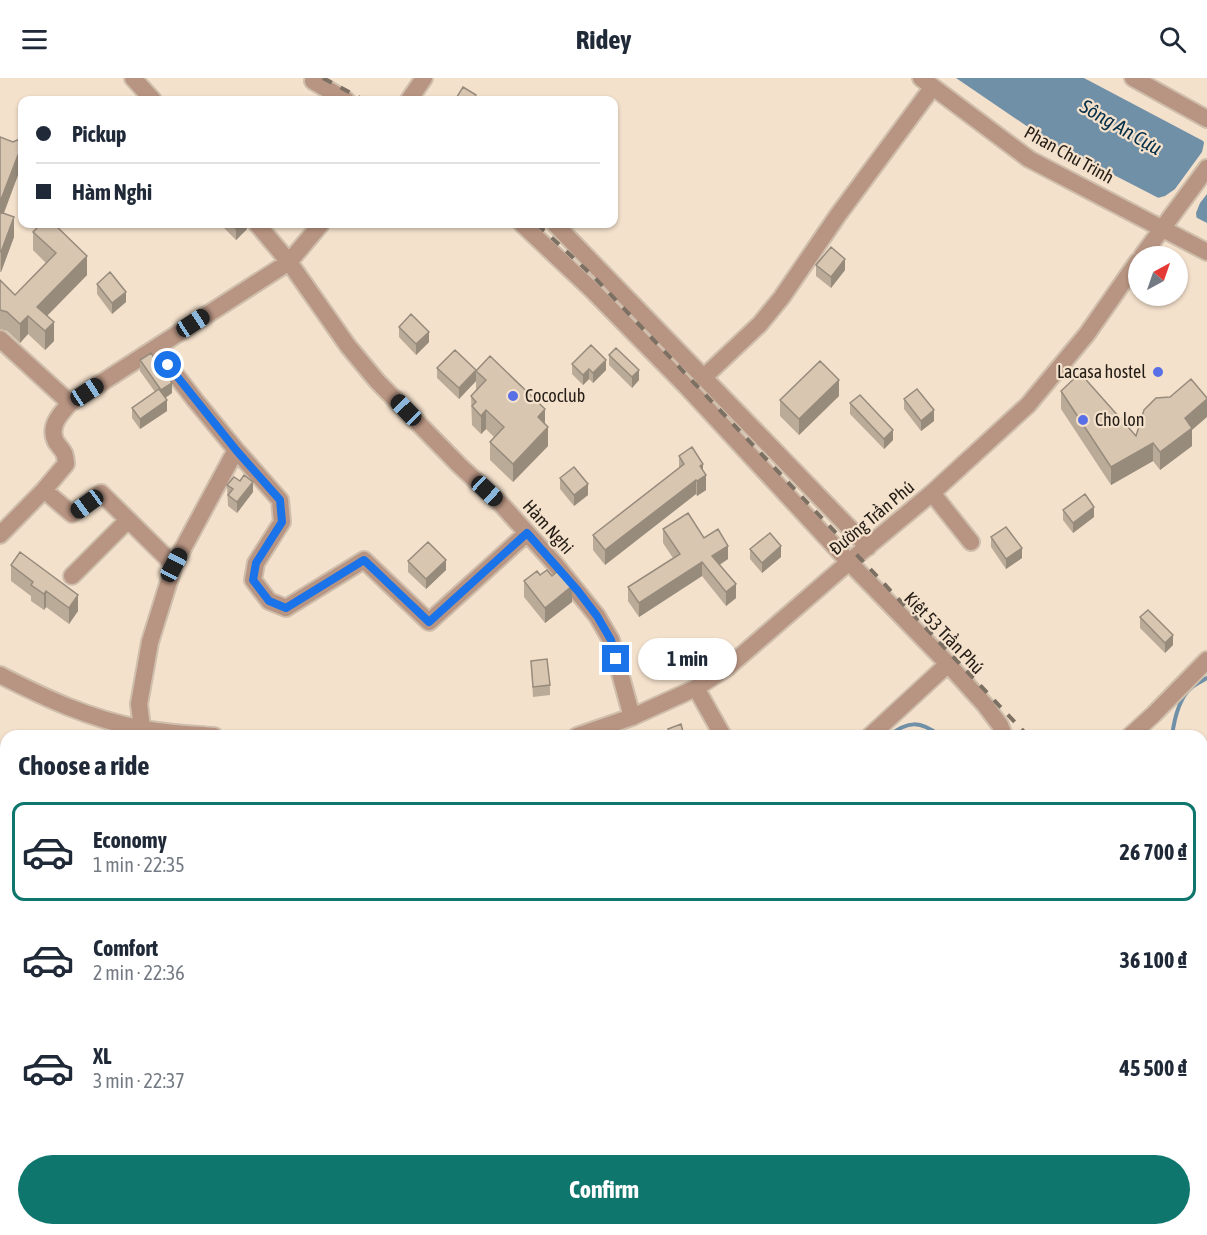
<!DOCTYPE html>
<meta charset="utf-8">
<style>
body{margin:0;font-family:"Asap Condensed",sans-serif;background:#f2f2f3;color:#1f2937;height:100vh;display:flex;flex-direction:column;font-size:22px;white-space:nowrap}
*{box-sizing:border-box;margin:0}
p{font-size:20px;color:#747a83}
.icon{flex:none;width:33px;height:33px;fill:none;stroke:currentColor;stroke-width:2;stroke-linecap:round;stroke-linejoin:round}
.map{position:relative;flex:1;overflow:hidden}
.panel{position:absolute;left:0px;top:652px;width:1208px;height:506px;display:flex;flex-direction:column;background:#fff;border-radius:18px 18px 0 0;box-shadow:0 2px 4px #0004}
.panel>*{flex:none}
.banner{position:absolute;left:18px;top:18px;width:600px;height:132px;border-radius:12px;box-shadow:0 2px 4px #0004;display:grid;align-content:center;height:132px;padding:0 18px;background:#fff}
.needle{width:39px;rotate:40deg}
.tools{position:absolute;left:1128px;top:168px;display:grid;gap:12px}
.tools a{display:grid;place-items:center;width:60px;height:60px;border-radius:50%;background:#fff;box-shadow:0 2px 4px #0004;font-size:30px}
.end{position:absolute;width:27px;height:27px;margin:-14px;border:8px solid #1a73e8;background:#fff;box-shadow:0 0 0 3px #fff}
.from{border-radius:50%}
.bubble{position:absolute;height:42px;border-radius:21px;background:#fff;box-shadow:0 2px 4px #0004;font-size:20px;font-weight:700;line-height:42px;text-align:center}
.car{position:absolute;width:18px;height:36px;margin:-18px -9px;border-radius:8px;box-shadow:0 0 4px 2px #0007;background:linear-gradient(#222 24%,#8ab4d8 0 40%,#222 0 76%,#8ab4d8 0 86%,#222 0)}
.banner b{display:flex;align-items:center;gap:21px;height:57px;font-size:22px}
.banner b+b{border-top:2px solid #e0e1e3}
.banner i{width:15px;height:15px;background:#1f2937}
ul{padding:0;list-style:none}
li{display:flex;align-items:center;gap:18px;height:99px;margin:0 12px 9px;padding:0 6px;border:3px solid transparent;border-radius:12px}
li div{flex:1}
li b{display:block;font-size:22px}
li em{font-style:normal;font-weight:700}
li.on{border-color:#0f766e}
li>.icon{width:54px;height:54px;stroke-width:1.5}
h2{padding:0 18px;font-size:27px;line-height:72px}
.action{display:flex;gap:12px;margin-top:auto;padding:12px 18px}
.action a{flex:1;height:69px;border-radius:36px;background:#0f766e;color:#fff;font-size:24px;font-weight:700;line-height:69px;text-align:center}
header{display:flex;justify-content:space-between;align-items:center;height:78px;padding:0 18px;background:#fff;font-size:27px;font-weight:700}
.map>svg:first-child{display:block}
.green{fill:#bfd6c0}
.water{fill:#7090a8}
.pier{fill:#f4e1cc}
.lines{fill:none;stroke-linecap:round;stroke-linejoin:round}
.stream{stroke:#7090a8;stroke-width:4}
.minor-casing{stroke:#cebeab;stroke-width:20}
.tertiary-casing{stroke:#cebeab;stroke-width:20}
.minor{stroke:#b89482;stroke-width:16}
.tertiary{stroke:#b89482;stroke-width:16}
.rail{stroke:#7c7063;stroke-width:4;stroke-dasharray:10 10;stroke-linecap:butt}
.wall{fill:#baaa98}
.shaded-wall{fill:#978b7c}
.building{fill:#d8c6b1;stroke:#978b7c;stroke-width:1.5}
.route{stroke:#1a73e8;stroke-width:8}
.poi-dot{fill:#596fe6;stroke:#f4e1cc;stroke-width:2}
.labels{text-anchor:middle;stroke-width:4.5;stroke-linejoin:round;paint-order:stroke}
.street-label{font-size:18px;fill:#231c15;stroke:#f4e1cc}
.poi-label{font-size:18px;fill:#231c15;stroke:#f4e1cc;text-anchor:start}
.water-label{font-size:20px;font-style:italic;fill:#032e48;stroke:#f4e1cc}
</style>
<header><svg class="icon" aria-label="menu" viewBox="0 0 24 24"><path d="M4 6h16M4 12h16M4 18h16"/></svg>Ridey<svg class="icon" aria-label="search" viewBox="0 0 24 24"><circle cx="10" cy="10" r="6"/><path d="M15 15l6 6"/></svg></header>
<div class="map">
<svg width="1207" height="1157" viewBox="0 0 1207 1157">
<rect width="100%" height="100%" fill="#f4e1cc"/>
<path class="green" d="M117,1152H183L187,1157H110Z
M548,1152H716L707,1157H550Z"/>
<path class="water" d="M956,0H1084L1207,65V145L1050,64Z"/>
<path class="pier" d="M1202,59L1207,61V116L1200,125L1196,135L1197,143L1154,121L1165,118L1175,111L1202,74L1204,65Z"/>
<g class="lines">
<path class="stream" d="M888,658C908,643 920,642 940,658
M1172,658C1174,643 1178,621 1191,610C1195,606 1202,603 1207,600"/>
<g class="minor-casing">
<path id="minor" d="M133,0L153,22
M1133,0L1207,41
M313,3L346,22
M409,22L424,0
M257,146L289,184L348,268L377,303L459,387L501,426L555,486L597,538L611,562L632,639
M522,146L591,211L687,309L849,484L948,586L985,627L1000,647L1004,658
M555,146L868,469
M0,261L70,325
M703,300L760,246L782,219L838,137L932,10
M236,372L280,422L282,444L256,485L253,502L269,523L286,530L364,482L429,544L527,455
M44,412L72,436L101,415L174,487
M932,415L971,464
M0,457L44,412L66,386C65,372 63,374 56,364C48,349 60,336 70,325L289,184L321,146
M72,498L128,442
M696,610L723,658
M143,658L139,626L150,564L174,487L236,372L195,322L155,270
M870,658L948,586
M1130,658L1154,636L1207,582
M1202,683L1207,678
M0,806L6,805
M1202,1085L1207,1080
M0,1086L6,1085
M256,1152L258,1157
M1087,1152L1093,1157
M1059,1157L1066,1152
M1113,1157L1119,1152"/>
</g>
<g class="tertiary-casing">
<path id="tertiary" d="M921,0L1029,81L1207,174
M1142,178L1207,90
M0,597C45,620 90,641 139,650C163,655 189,656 214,658
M577,658L632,639L696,610L728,589L849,484L932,415L1028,327L1087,256L1138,183"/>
</g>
<use href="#minor" class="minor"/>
<use href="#tertiary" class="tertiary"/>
<path class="rail" d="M323,0L364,22
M537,146L595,200L1028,658
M1202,843L1207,849"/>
</g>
<path class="wall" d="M0,59L18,97L4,135L14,159L1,194H0Z
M220,146H247V151L236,162Z
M33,154L87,197L47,238L54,263L45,272L28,256L20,265L7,253L0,251V202L15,217L46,185L33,172Z
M816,187L845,192L831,210L816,198Z
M97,206L126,224L112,236L97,216Z
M399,249L429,264L416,277L399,259Z
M609,277L639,302L632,310L609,287Z
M140,282L172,315L165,320L167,333L140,351L132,340V330L155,314L140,293Z
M572,286L606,292L593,305L589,301L583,307L572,296Z
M437,290L476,293L545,345L548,368L513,404L490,382V364L494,359L486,351L481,356L472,347L471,318L476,312V303L459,321L437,300Z
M1061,313L1136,358L1192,352V368L1160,392L1153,383L1111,407L1061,331Z
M839,318L799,357L780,338V322Z
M904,321L934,343L921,353L904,331Z
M850,325L893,362L884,371L850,336Z
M679,378L706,412L697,418L696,416L605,487L593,472V457L679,391Z
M560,400L588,417L574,428L560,411Z
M240,403L253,414L237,435L228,428L227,407Z
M1063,432L1094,439L1073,455L1063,442Z
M663,451L704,460L728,481L720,487L736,520L726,528L702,498L639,539L628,523V509L673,480L663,465Z
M991,459L1022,480L1006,491L991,469Z
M750,471L781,479L762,495L750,481Z
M408,483L446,492L426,511L408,494Z
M11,487L78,533L69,546L46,529L44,532L31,523V518L11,503Z
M540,497L572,524L545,545L524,519V503Z
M1140,539L1173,567L1165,575L1140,550Z
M531,583L550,607V617L533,619Z"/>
<path class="shaded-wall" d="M22,75V95L18,97L0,145V124L18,77Z
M14,139V159L1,194V174Z
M242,146H247V151L236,162V151Z
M87,178V197L37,248V229Z
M845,181V192L831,210V199Z
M126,214V224L112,236V225Z
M28,238V256L20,265V246Z
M54,244V263L45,272V253Z
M429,254V264L416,277V266Z
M606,282V292L593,305V295Z
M589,291V301L583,307V297Z
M639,292V302L632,310V299Z
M476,293V303L459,321V310Z
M839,302V318L799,357V341Z
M172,305V315L161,323V312Z
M1207,321V339L1192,352V368L1160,392V374L1185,340Z
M167,322V333L140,351V341Z
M545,331V350L538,339Z
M486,332V351L481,356V338Z
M934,332V343L921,353V343Z
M548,349V368L513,404V386Z
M893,352V362L884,371V361Z
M1153,365V383L1111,407V389Z
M703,386V399L706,397V412L697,418V403L700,388Z
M696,402V416L605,487V472Z
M253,404V414L237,435V424Z
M588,406V417L574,428V417Z
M1094,429V439L1073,455V445Z
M728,468V481L712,491V478Z
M781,468V479L762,495V485Z
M1022,470V480L1006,491V481Z
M446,482V492L426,511V501Z
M702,484V498L639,539V525Z
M736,506V520L726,528V514Z
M572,508V524L545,545V530Z
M46,513V529L44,532V516Z
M78,517V533L69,546V530Z
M1173,557V567L1165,575V565Z"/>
<path class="building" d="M463,9L476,17L472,22H455Z
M0,59L13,64L22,60V75L18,77L0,124Z
M0,134L14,139L1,174L0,173Z
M41,146H54L87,178L37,229L54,244L45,253L28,238L20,246L7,234L0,232V202L15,217L56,175L33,154Z
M230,146H242L236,151Z
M831,169L845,181L831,199L816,187Z
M110,194L126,214L112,225L97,206Z
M411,236L429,254L416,266L399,249Z
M591,267L606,282L593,295L589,291L583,297L572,286Z
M616,270L639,292L632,299L609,277Z
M455,272L476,292L459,310L437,290Z
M151,275L172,305L161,312L140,282Z
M490,278L545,331L538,339L548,349L513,386L490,364L504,349L486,332L481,338L472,328L476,324L471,318L486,302L476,293Z
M820,283L839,302L799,341L780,322Z
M1080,295L1136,358L1144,332L1156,320L1170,319L1191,301L1207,320V321L1185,340L1192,350L1160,374L1153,365L1111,389L1061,313Z
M159,311L167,322L140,341L132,330Z
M917,311L934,332L921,343L904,321Z
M860,317L893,352L884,361L850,325Z
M692,369L703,386L700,388L706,397L697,403L696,402L605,472L593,457L684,386L679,378Z
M574,389L588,406L574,417L560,400Z
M244,397L253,404L237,424L228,417L233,411L227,407L234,399L240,403Z
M1085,416L1094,429L1073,445L1063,432Z
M688,435L704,460L718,451L728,468L712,478L736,506L726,514L702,484L639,525L628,509L680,476L663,451Z
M1006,449L1022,470L1006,481L991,459Z
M770,455L781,468L762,485L750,471Z
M428,464L446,482L426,501L408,483Z
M20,474L78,517L69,530L46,513L44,516L31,507L33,504L11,487Z
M547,492L552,498L559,492L572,508L545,530L524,503L537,493L540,497Z
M1148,532L1173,557L1165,565L1140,539Z
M547,581L550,607L533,609L531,583Z
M681,646L684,658H670L668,651Z
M626,653L628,658H611Z"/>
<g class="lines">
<path class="route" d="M168,287L236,372L280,422L282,444L256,485L253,502L269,523L286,530L364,482L429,544L527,455L578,513L597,538L611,562L616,581"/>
</g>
<g class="poi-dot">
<circle cx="1158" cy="294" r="6"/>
<circle cx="513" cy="318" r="6"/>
<circle cx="1083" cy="342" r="6"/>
</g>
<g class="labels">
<g class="street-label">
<text transform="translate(1069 77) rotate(29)" y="6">Phan Chu Trinh</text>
<text transform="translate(872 440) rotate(-40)" y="6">Đường Trần Phú</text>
<text transform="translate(548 449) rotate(48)" y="6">Hàm Nghi</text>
<text transform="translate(944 555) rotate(46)" y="6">Kiệt 53 Trần Phú</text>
</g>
<g class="poi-label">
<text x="1146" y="300" text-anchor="end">Lacasa hostel</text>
<text x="525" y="324">Cococlub</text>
<text x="1095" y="348">Cho lon</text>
</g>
<g class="water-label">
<text transform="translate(1121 49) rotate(30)" y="7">Sông An Cựu</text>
</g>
</g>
</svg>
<div class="tools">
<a><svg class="needle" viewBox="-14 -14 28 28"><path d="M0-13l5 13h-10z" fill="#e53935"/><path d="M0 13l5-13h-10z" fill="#747a83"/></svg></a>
</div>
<i class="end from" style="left:168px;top:287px"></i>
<i class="end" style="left:616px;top:581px"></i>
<div class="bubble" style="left:638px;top:560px;width:99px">1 min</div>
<i class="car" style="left:193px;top:245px;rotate:57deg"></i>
<i class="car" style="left:87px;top:314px;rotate:57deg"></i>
<i class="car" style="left:406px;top:332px;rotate:316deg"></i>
<i class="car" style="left:487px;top:413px;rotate:133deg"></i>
<i class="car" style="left:87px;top:426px;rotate:234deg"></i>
<i class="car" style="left:174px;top:487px;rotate:28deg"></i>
<div class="banner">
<b><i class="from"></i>Pickup</b>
<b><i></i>Hàm Nghi</b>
</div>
<section class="panel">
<h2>Choose a ride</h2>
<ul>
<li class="on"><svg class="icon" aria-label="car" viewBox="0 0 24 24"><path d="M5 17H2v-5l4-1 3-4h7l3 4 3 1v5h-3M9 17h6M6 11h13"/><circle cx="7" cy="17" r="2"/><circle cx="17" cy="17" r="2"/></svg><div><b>Economy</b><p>1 min · 22:35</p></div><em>26 700 ₫</em></li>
<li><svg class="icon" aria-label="car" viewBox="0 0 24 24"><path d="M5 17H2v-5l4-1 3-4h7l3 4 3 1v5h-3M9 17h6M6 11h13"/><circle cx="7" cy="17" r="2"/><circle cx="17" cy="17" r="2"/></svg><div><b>Comfort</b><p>2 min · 22:36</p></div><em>36 100 ₫</em></li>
<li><svg class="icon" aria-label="car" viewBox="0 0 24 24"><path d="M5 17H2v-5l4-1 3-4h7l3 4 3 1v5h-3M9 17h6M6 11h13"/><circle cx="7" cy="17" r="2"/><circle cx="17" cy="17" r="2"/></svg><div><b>XL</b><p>3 min · 22:37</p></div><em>45 500 ₫</em></li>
</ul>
<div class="action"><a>Confirm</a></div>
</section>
</div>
